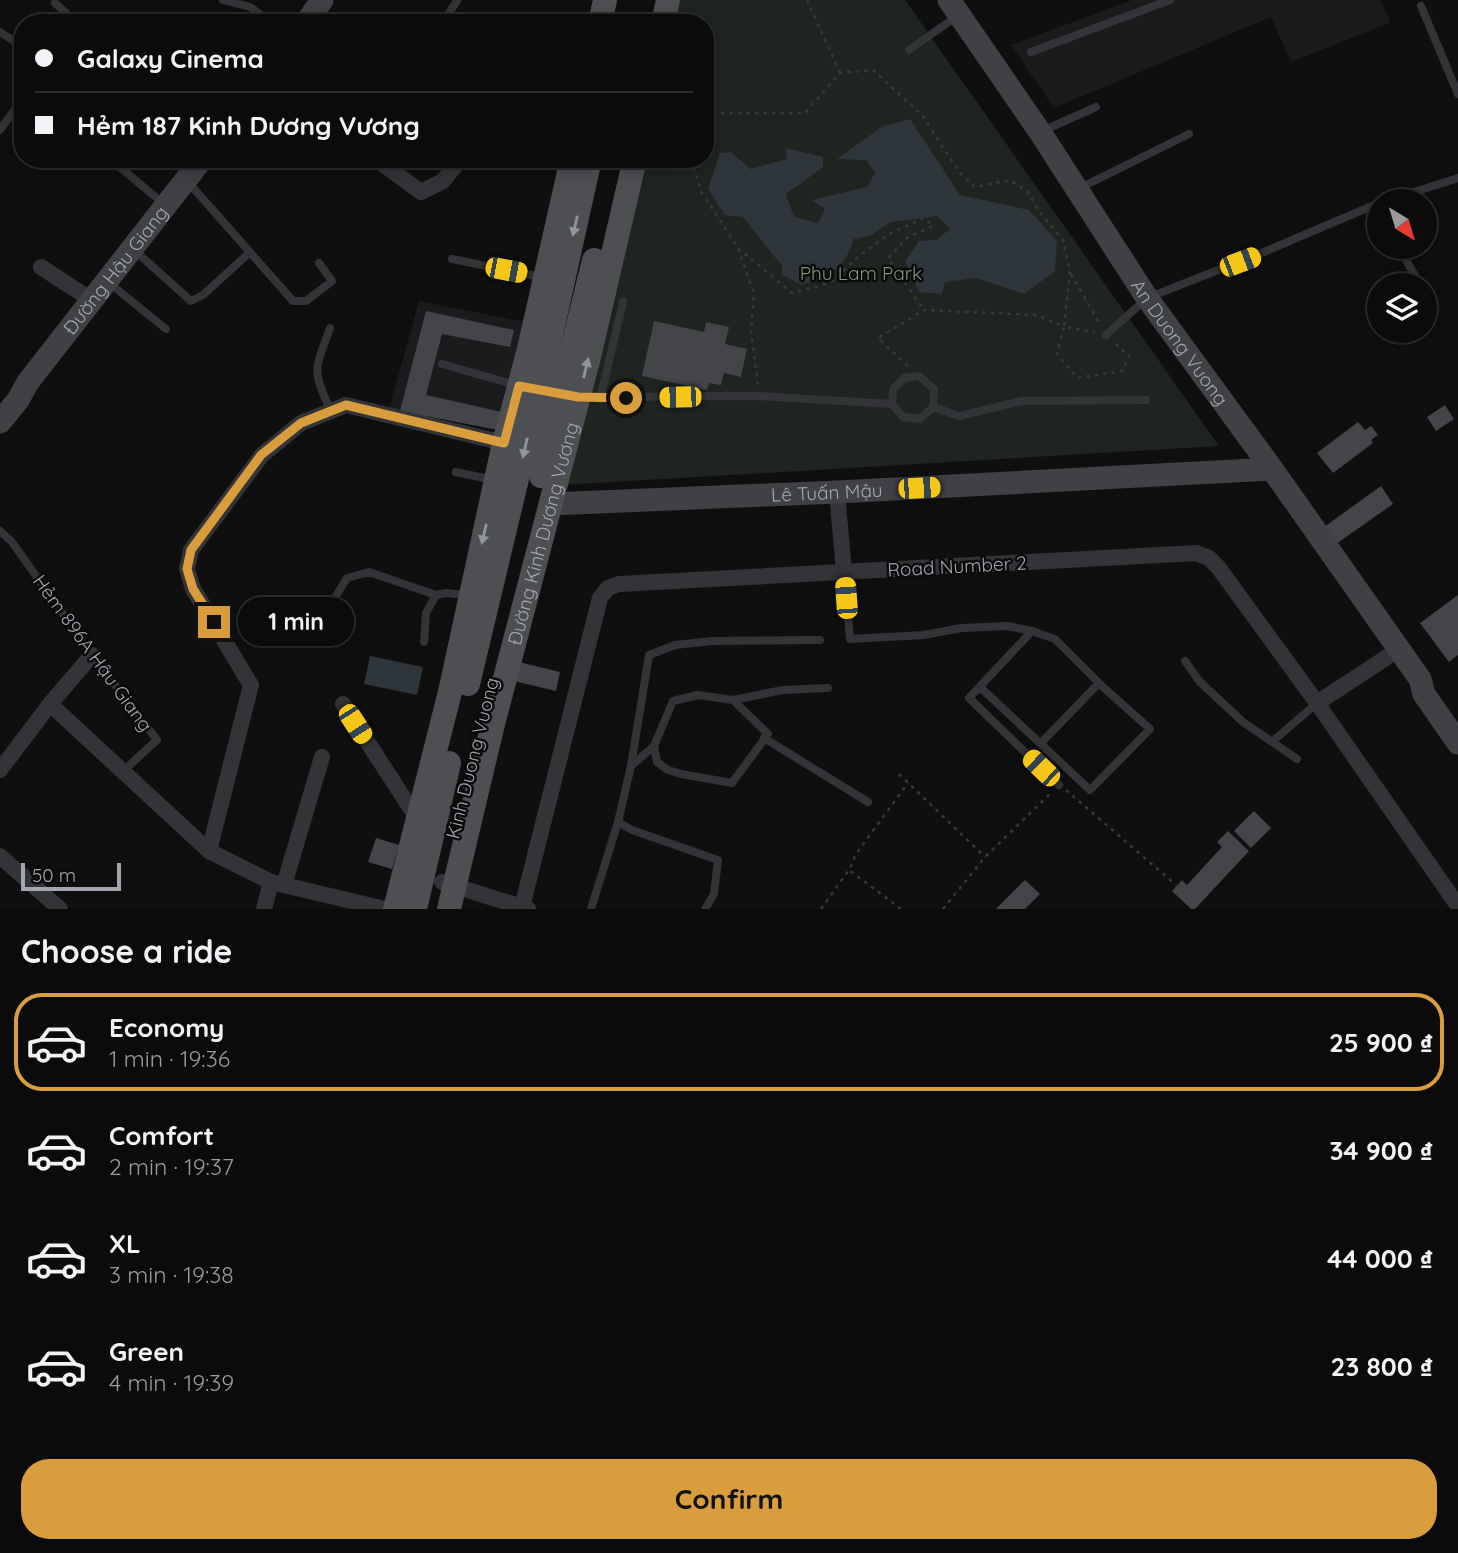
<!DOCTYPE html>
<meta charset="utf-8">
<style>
body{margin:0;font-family:Quicksand,sans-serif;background:#19191a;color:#f1f3f6;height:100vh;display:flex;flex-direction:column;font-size:26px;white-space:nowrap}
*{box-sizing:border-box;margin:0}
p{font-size:23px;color:#9a9b9d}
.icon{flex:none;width:38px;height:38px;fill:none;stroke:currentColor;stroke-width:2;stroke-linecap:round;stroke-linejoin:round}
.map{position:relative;height:909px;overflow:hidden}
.side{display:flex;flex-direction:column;background:#0b0b0c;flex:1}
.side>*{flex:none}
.hud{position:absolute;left:14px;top:14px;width:700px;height:154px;border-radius:28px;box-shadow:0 4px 18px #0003,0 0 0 2px #2b2b2d;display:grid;align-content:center;height:154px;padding:0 21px;background:#0b0b0c}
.needle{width:46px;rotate:142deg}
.fabs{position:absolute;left:1367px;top:189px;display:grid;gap:14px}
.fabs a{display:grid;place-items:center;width:70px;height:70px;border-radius:50%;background:#0b0b0c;box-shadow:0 4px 18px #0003,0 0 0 2px #2b2b2d;font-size:35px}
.scale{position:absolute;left:21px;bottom:18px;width:100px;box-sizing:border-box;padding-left:7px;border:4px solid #a2a7af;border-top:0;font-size:19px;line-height:24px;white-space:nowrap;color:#a2a7af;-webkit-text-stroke:5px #0a0a0b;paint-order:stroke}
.end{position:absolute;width:32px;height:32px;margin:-16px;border:9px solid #da9d3e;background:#111;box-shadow:0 0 0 4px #111}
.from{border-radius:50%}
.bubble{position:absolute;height:49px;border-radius:24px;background:#0b0b0c;box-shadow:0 4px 18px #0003,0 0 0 2px #2b2b2d;font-size:23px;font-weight:800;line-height:49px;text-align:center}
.car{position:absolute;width:21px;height:42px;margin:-21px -10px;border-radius:9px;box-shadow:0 0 5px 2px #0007;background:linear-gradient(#f5c518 24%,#345 0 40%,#f5c518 0 76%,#345 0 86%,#f5c518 0)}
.hud b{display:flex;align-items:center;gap:24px;height:66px;font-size:26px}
.hud b+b{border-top:2px solid #2b2b2d}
.hud i{width:18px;height:18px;background:#f1f3f6}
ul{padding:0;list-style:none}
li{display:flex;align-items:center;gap:21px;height:98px;margin:0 14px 10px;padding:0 7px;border:4px solid transparent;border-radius:28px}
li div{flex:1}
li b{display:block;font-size:26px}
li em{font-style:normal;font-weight:800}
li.on{border-color:#da9d3e}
li>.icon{width:63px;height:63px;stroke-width:1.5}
h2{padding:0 21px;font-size:32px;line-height:84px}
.cta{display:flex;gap:14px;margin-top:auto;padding:14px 21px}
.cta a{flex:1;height:80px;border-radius:28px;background:#da9d3e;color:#111;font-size:28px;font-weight:800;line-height:80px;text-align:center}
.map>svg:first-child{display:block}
.built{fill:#1b1b1d}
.green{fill:#1e241f}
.water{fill:#2e363b}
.building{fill:#434548}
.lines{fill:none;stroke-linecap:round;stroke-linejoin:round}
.path{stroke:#37383c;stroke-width:2.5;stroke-dasharray:3.5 5;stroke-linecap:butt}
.lane{stroke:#333437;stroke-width:8}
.street{stroke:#333437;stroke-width:16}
.secondary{stroke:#3f4145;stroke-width:23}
.primary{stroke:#4d4f53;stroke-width:24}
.oneway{fill:#91959d}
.route{stroke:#da9d3e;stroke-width:9}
.labels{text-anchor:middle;stroke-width:5;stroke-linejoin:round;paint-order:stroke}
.street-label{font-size:19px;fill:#a2a7af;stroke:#0a0a0b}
.park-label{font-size:19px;fill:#7b987b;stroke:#0a0a0b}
</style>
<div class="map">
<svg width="1458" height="909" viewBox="0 0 1458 909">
<rect width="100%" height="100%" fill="#0f0f10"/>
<path class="built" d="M1132,0H1381L1390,23L1291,62L1271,17L1054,108L1011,45Z
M419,301L525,322L502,431L389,409Z"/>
<path class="green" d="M673,0H905L1219,446L562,485L636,159H705V23H668Z"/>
<path class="water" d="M910,119L960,195L1029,210L1057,241L1055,271L1024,294L976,278L945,282L942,294L919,292L905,261L919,241L936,240L950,229L937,216L890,222L872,235L854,239C844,269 831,275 802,285L782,275V266L743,217L725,215L708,189L720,153L731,152L750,169L787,159L786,148L823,157V167L786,194L794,217L818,223L825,209L812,200L867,187L875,173L866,160L837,159L883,126Z
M370,656L423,667L417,695L364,684Z"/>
<path class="building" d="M426,311L514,330L510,347L442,334L426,395L502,412L498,430L400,411Z
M654,321L704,332L706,322L729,327L725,344L747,349L741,377L724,373L721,385L709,383L707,390L642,376Z
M1445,405L1454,419L1436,431L1427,417Z
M1358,422L1365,430L1371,426L1378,435L1371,440L1373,443L1333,473L1317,453Z
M1381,486L1393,504L1336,544L1324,527Z
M1458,595V655L1449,662L1420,623Z
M519,662L560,672L556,691L514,681Z
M1254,811L1271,828L1251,848L1234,831Z
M1228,831L1249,851L1195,909H1191L1172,891L1182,880L1187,885L1222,847L1217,842Z
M376,838L399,845L392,869L368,862Z
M1025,880L1040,894L1025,909H996Z"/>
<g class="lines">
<path class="path" d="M807,0L840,73
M705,118L716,113H805L840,73L873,70L922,115L960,173L975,187L1010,180L1027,191L1038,210L1063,240L1070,272L1064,327L1095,332
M691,159L702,193L738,248L754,293L751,331L758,385
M738,248L792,293L830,283L859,256L889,234L924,218L933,226L907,238L888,258L924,310
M1071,274L1101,326
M908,366L878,338L924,310L1037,315L1064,327L1057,354L1077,378L1123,371L1129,356L1113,341
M899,774L985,857
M1066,790L1176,885
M821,909L849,870
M901,909L849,870L856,854L908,783
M943,909L985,857L1053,791"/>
<path class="lane" d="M223,0L250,7L273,23
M55,3L77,23
M1421,6L1458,94
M556,22L558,23
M442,23L457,1
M0,32L23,47
M909,50L957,16
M1031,52L1170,0
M0,130L23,98
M1042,131L1096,107
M110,159L164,204
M331,159L334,162L336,159
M188,182L293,301H306L332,281L319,263
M1080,188L1189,134
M1386,201L1458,178
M1399,247L1415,276
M133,249L191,301L203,295L249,253
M452,259L541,277
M108,282L166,329
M330,328C315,370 311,369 331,411
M1106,335L1147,298L1264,252L1379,203
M442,364L516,385
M581,397L759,396L892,404L903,417L920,419L933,407L934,389L919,376L904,378L893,389L892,404
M600,399L623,302
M933,407L959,416L1022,401L1146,400
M456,472L493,480
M0,531L12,542L92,655L157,740L123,771
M844,572L850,639L924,635L961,628L1007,626L1032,631L1055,639L1103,687L1150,729L1090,790L980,687
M333,601L347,578L369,572L436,595
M1032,631L969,698L1059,785
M424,642L426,613L436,595L446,593L467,595
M1185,661L1200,682L1243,722L1297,759
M764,738L868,802
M1273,741L1317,703
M1041,743L1099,683
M654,746L657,762L668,770L681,774L732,783L768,734L733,700
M631,766L654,746L673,701L698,695L733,700L783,690L828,688
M591,909L618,822
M705,909L714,894L718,860L632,830L618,822L631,766L649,655L675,645L712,641L820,640"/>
<path class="street" d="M376,159L421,192L443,181L461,159
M41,267L93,301
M837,492L844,572
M1317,703L1398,650
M50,704L209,851L271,882L385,909
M343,704L418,820L422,822
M0,770L50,704L92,655
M209,851L251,685L193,589L187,569L191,550L262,455L301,423L346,405L504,443
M0,856L60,909
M442,882L528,909
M284,885L322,757
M522,907L600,598L608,588L619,584L1196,553L1209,558L1218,567L1317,703L1458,906
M264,909L271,882"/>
<g class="secondary">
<path id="s1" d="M949,0L1040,132L1147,298L1272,469L1420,679L1424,694L1458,743"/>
<path d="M306,23L322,0"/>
<path id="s2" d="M0,422L18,400L28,382L202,159"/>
<path id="s3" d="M551,504L837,492L1272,469"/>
</g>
<g class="primary">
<path d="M600,23L605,0"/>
<path d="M663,23L668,0"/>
<path d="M541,476L594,260"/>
<path d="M468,684L547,353L590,159"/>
<path d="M395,909L450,692L504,443L529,349L572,159"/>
<path d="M415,909L449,763"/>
<path id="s4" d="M449,909L492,728L588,361L635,159"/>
</g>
</g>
<defs><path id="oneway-solid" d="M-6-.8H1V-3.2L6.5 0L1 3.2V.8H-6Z" transform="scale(1.75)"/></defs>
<g class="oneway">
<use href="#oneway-solid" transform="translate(575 226) rotate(103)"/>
<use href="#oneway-solid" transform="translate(586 368) rotate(-76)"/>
<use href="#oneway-solid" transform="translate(525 448) rotate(103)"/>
<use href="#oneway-solid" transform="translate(484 534) rotate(103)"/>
</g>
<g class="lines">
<path class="route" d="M214,622L193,589L187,569L191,550L261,455L301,423L346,405L504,443L519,386L578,397L626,398"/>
</g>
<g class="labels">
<g class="street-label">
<text dy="7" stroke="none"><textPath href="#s2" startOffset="191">Đường Hậu Giang</textPath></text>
<text dy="7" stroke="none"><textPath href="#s1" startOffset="413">An Duong Vuong</textPath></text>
<text dy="7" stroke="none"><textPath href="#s3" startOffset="276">Lê Tuấn Mậu</textPath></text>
<text dy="7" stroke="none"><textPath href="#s4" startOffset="387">Đường Kinh Dương Vương</textPath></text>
<text transform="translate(957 566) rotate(-3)" y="7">Road Number 2</text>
<text transform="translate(93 653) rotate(54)" y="7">Hẻm 896A Hậu Giang</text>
<text transform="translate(472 758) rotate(-76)" y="7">Kinh Duong Vuong</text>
</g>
<g class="park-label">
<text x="861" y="280">Phu Lam Park</text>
</g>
</g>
</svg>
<div class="fabs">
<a><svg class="needle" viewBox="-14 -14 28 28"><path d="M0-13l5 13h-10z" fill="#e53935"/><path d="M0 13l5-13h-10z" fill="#9a9b9d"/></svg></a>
<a><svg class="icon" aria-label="layers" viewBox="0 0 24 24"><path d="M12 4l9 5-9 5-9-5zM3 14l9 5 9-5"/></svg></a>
</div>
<div class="scale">50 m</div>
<i class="end from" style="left:626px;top:398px"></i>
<i class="end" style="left:214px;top:622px"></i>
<div class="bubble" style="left:238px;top:597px;width:116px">1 min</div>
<i class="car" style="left:1240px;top:262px;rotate:69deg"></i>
<i class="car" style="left:506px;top:270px;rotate:101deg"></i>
<i class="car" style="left:680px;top:397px;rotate:269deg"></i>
<i class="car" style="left:919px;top:488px;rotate:87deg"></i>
<i class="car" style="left:846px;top:598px;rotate:356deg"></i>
<i class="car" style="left:355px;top:724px;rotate:147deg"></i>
<i class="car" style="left:1041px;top:768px;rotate:314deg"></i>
<div class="hud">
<b><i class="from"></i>Galaxy Cinema</b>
<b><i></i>Hẻm 187 Kinh Dương Vương</b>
</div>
</div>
<section class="side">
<h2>Choose a ride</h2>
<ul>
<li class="on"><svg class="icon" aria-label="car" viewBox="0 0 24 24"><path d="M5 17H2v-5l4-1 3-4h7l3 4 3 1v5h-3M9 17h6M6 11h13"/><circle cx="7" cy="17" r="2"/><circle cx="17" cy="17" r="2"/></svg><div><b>Economy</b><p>1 min · 19:36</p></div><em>25 900 ₫</em></li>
<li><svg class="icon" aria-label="car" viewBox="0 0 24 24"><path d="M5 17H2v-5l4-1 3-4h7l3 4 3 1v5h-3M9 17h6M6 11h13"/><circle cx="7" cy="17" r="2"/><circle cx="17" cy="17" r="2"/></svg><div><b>Comfort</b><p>2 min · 19:37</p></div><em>34 900 ₫</em></li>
<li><svg class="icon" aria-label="car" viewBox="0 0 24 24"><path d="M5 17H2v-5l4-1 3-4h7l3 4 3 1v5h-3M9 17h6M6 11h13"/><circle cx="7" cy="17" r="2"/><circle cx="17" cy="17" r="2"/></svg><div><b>XL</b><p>3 min · 19:38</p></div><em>44 000 ₫</em></li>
<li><svg class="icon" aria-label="car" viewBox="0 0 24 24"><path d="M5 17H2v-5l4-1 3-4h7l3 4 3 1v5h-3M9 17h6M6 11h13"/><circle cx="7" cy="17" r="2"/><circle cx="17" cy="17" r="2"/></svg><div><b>Green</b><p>4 min · 19:39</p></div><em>23 800 ₫</em></li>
</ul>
<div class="cta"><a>Confirm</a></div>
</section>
